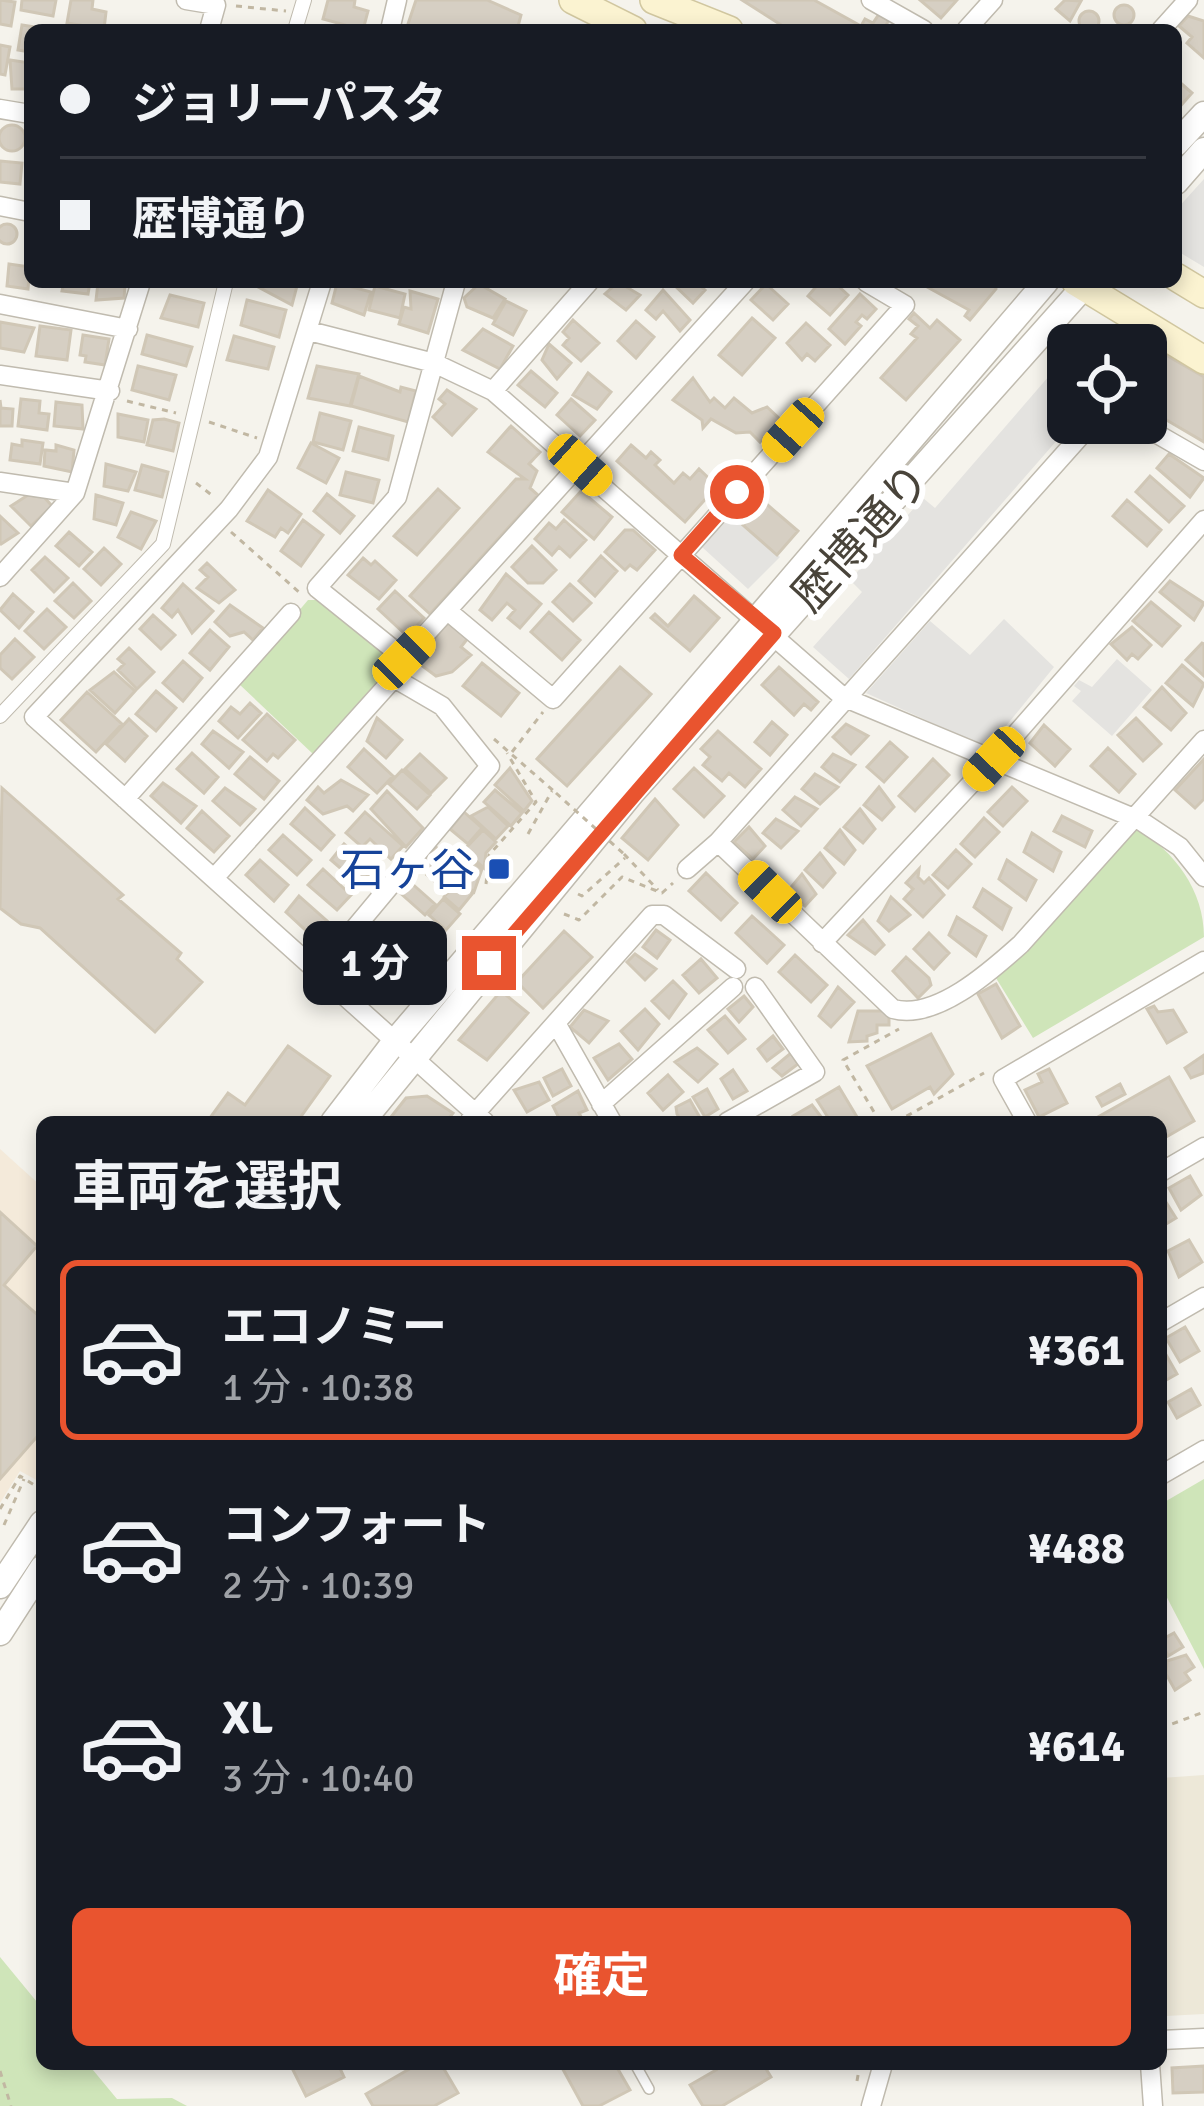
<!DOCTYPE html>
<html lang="ja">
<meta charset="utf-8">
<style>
body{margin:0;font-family:Signika,"Noto Sans JP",sans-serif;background:#242831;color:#f1f3f6;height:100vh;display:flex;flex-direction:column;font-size:45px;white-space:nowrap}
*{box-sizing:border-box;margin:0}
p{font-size:39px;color:#9ea1a6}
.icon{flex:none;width:66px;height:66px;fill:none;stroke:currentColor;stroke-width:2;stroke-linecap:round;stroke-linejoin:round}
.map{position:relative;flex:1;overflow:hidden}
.side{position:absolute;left:36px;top:1116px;width:1131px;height:954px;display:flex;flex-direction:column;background:#171b24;border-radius:18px;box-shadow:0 6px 18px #0003}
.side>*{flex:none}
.banner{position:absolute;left:24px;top:24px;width:1158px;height:264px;border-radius:18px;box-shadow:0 6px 18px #0003;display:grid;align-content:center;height:264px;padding:0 36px;background:#171b24}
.tools{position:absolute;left:1047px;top:324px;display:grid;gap:24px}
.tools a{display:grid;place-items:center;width:120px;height:120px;border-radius:18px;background:#171b24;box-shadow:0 6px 18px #0003;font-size:60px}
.end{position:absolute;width:54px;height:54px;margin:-27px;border:15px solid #e9542f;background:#fff;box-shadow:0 0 0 6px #fff}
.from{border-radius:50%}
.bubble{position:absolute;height:84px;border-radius:18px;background:#171b24;box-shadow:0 6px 18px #0003;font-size:39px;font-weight:700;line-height:84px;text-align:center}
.car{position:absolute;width:36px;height:72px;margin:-36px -18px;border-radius:15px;box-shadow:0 0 9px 3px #0007;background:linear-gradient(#f5c518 24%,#345 0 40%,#f5c518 0 76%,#345 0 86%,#f5c518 0)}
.banner b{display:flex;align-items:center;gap:42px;height:114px;font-size:45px}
.banner b+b{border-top:3px solid #363941}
.banner i{width:30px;height:30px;background:#f1f3f6}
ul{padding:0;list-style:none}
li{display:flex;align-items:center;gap:36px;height:180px;margin:0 24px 18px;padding:0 12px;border:6px solid transparent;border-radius:18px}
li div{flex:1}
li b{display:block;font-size:45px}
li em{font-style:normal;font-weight:700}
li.active{border-color:#e9542f}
li>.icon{width:108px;height:108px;stroke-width:1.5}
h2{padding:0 36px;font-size:54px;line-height:144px}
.button{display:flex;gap:24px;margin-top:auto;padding:24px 36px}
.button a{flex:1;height:138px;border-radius:18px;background:#e9542f;color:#fff;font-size:48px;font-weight:700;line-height:138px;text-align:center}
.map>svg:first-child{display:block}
.commercial{fill:#f4eada}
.education{fill:#ede8d8}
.green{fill:#cfe5b9}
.parking{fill:#e4e3e0}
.building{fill:#d6cfc3;stroke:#d0c7b6;stroke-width:3}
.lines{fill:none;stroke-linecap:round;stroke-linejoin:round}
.service-casing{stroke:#c0bbaf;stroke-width:12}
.pedestrian-casing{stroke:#c0bbaf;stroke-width:16}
.minor-casing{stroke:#c0bbaf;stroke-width:21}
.tertiary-casing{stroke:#c0bbaf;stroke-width:27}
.secondary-casing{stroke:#d1c7a0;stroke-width:30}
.path{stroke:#c1b7a2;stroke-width:3;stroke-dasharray:6 6;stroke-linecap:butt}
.service{stroke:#fff;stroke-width:9}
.pedestrian{stroke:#fff;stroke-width:14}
.minor{stroke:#fff;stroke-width:18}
.tertiary{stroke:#fff;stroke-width:24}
.secondary{stroke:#fbf3d1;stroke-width:27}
.path-bridge{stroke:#c1b7a2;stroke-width:3;stroke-dasharray:6 6;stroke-linecap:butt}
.route{stroke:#e9542f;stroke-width:15}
.transit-dot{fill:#1a4fb4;stroke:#fff;stroke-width:4.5}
.labels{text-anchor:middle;stroke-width:12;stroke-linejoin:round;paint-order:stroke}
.street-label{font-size:45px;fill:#49443a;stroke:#fff}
.transit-label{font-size:45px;fill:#164399;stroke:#fff;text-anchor:end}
</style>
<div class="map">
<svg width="1204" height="2106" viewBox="0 0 1204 2106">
<rect width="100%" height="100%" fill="#f5f3ec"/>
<path class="commercial" d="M0,1149L42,1187V1483L20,1471L0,1503Z"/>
<path class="education" d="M1204,1775V2014L1166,2016L1161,1778Z"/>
<path class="green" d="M308,600H319L391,658V672L313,754L238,683Z
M1135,827C1175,852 1204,890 1204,937L1033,1038L996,978Z
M1204,1479V1669L1161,1586V1504Z
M0,1957L42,2008V2064H88L117,2099L172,2098L187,2106H0Z"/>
<path class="parking" d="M1204,179V267L1179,252L1176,210Z
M1068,354V423H1072L849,679L813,647L862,592L850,580L923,498L935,508Z
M731,516L780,557L748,589L702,547Z
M1004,619L1054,667L988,748L866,693L930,621L970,655Z
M1117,659L1152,690L1112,736L1072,701L1081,691L1074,686L1079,680L1092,687Z"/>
<path class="building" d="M0,0L15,2L11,26L0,24Z
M22,0H56L53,16L21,10Z
M71,0H93L92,9L106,12L104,29L67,23Z
M328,0H355L354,7L368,11L363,30L323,19Z
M416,0H487L521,15L517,30H406Z
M742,0H814L861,26L865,19L873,23L879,14L889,19L884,30H789Z
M920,0H957L941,18Z
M1065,0L1081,1L1070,21L1056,9Z
M1114 15a10 10 0 1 1 20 0a10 10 0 1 1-20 0Z
M1079 21a10 10 0 1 1 20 0a10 10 0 1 1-20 0Z
M1188,16L1204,21V58L1187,43L1192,37L1179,26Z
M22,25L54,30H30V52L18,50Z
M0,45L10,47L5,75L0,74Z
M10,60L30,63V89H12Z
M1176,79L1192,93L1176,111Z
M-1 138a13 13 0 1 1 26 0a13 13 0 1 1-26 0Z
M0,161L22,163L20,184L0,182Z
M-3 234a10 10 0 1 1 20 0a10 10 0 1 1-20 0Z
M9,264L30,267L28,289L7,286Z
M64,282H90L88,294L62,291Z
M249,282H298L292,305Z
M618,282L640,295L626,310L605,294Z
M671,282H696L705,290L693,303Z
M820,282L835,283L848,295L830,315L808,296Z
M918,282H994L996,289L970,320L965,316L969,310Z
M98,283L125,286L124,298L96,300Z
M337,283L371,292L364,315L332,303Z
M479,284L505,299L493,318L467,307L464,298Z
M766,284L788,304L773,320L751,300Z
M375,286L405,294L400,318L369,310Z
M663,290L690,320L680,331L663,311L656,319L646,310Z
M410,291L438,299L428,333L399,324L404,307L411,309Z
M860,294L876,309L867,319L862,315L856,322L861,326L845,344L829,329Z
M170,295L204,303L198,327L161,318Z
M247,300L286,310L279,337L241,325Z
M506,301L526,311L513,335L493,324Z
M914,313L930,328L937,320L960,340L906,400L881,378L917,338L911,334L918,326L909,319Z
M752,318L775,338L742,375L719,355Z
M573,320L599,343L581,361L563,345L569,338L563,332Z
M636,321L654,337L636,358L618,341Z
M0,322L34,328L24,352L0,348Z
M806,323L830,345L815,361L807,354L802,360L787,343Z
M40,326L71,330L67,360L36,356Z
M483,329L513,346L500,369L463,350Z
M1128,333L1204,377V442L1146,408V345H1121Z
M83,335L109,339L105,365L85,362L86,356L80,355Z
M147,335L192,347L186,366L142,354Z
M234,336L274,347L268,369L227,360Z
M549,344L571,363L557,379L542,360Z
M138,366L176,375L169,400L132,390Z
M317,366L359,374L350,406L308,398Z
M531,371L557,393L545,407L518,385Z
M588,373L611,392L597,409L573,395Z
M359,376L400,392L401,387L416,391L408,422L351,406Z
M693,378L710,402L714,398L725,408L734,398L752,413L767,407L781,420L760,442L750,432L736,433L711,419L703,428L702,420L673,400Z
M447,390L476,409L452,435L433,417L445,404L439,399Z
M21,399L40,401L39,413L49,414L47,430L18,426Z
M571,399L595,420L580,436L557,415Z
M0,400L1,408L13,409L12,426H0Z
M56,402L82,405L83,429L54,426Z
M320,413L351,421L343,450L313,442Z
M118,414L148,420L144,442L118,437Z
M164,419L179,423L173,451L147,445L153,420Z
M511,426L540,452L529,464L537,471L530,488L538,495L430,614L410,596L516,479H525L488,452Z
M359,427L393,436L388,460L353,451Z
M22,440L43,443L40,464L10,460L12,444L22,446Z
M311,443L339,458L326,483L298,468Z
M56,445L74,450L72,472L44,466L45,450L56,451Z
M631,445L646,458L651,452L660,460L655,465L674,483L683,473L690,479L699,469L717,486L685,522L617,461Z
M1169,454L1204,478L1190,497L1157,468Z
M106,464L136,472L128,491L104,486Z
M142,465L168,472L162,497L135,490Z
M346,472L379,480L373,503L340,495Z
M1150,476L1184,506L1169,522L1136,492Z
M438,489L459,508L417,555L394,536Z
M268,490L301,514L288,533L281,528L275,537L247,521Z
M581,491L612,517L594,539L562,512Z
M327,494L354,516L340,533L314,511Z
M28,495L44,497L52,506L31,526L11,506Z
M96,495L123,503L116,525L94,519Z
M1127,500L1161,530L1147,546L1113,516Z
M763,501L798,531L777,555L743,525Z
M131,512L156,521L141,549L118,537Z
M0,516L18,533L1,544L0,543Z
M303,520L323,535L301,566L281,551Z
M564,520L586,540L570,557L559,547L552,555L535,539L549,523L556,529Z
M625,530H633L655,550L637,570L630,565L625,570L605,552Z
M69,532L92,552L79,566L56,546Z
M532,546L556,570L543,583H528L512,567Z
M104,548L121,564L101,585L84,569Z
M601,556L617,571L595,596L579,581Z
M45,557L68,578L54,592L32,570Z
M363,558L371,565L375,561L396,580L379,599L348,575Z
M207,563L235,590L219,603L197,588L208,577L200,570Z
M506,574L541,604L520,628L508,618L515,610L507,603L492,620L480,610Z
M1170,581L1204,603L1194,620L1160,592Z
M73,583L91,601L74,618L55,601Z
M183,584L213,611L192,633L178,610L172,617L162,608Z
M570,584L591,603L573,621L553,602Z
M395,591L424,618L407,636L378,609Z
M13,594L33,612L19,628L0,610Z
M694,596L719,618L690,651L651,618L655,614L668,626Z
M1151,602L1180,626L1162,646L1133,621Z
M230,605L263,628L253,640L244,632L230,636L215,622Z
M47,609L66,627L44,649L25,631Z
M549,612L580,640L562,660L531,632Z
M153,615L175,635L161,649L140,629Z
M447,622L468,638L461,647L471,655L452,672L436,676L417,662Z
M1132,627L1151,645L1138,659L1132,654L1127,660L1111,644Z
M210,630L229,647L210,670L190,653Z
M15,639L34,657L12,679L0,668V655Z
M1202,643L1204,644V676L1186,660Z
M129,648L154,672L137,689L118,670L124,664L118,659Z
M183,661L202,678L183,701L163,683Z
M482,663L519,693L501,716L463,686Z
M1182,665L1204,684L1193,706L1166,683Z
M620,667L651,694L567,786L537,759Z
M779,667L818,702L811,710L804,704L794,715L762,685Z
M114,672L135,691L115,713L90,690Z
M1162,687L1186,713L1171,730L1144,707Z
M156,691L176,708L156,731L136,714Z
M87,692L122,724L96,752L61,720Z
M250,703L261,713L238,738L219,721L231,707L240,714Z
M267,714L295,740L278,758L273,754L267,761L243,740Z
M377,718L402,740L386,758L367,741Z
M1136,718L1161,744L1143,761L1118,735Z
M129,719L147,736L125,761L106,744Z
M772,722L787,735L770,755L755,742Z
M846,724L868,736L851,754L833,737Z
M1044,725L1070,749L1055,766L1030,743Z
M213,731L243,752L229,768L202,744Z
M718,731L761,769L745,787L729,773L722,781L703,765L710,757L701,749Z
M890,742L907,757L884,782L867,767Z
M1108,748L1135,774L1119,792L1091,766Z
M364,749L393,776L377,793L348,767Z
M192,753L218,777L204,793L177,769Z
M420,754L446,778L431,793L405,769Z
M833,754L855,765L840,782L822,767Z
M250,757L279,781L264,799L235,774Z
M933,759L949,775L915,811L899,796Z
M1204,759V799L1195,808L1175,790Z
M510,768L532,801L524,811L495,785Z
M694,768L724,796L704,817L674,789Z
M402,770L430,795L417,809L389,784Z
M815,774L838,787L820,804L802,789Z
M341,780L368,795L353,811L347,806L323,814L307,800L318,787L324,793Z
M163,783L196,806L181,823L151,796Z
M879,787L894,807L882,820L864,805Z
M1012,787L1027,801L1003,826L988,812Z
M2,788L123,895L118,899L181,953L177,959L202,982L155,1032L40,928L21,924L0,908Z
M225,788L255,809L240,825L213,801Z
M495,790L522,813L511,826L484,802Z
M387,791L423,828L406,847L371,809Z
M795,797L817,809L801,826L783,810Z
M655,799L678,825L648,860L622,838Z
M488,807L508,826L496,839L471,816Z
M305,808L334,835L321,850L291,824Z
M860,809L875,829L863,843L844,827Z
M202,811L229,836L214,852L187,828Z
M365,812L403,846L391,859L370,839L362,847L346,833Z
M464,812L482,828L468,844L450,829Z
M1062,816L1092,831L1085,847L1054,831Z
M984,818L999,832L975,857L961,844Z
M776,819L798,831L781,848L763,833Z
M749,827L765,846L753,859L734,842Z
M483,830L496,842L486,853L484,868L464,850Z
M840,830L855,850L844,864L825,848Z
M1032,833L1061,852L1053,871L1024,852Z
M283,835L311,860L297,875L269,850Z
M344,844L373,869L360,885L331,860Z
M436,847L445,855L450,849L464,861L453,874L430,854Z
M956,850L971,864L948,888L933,875Z
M820,853L835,873L823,887L805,870Z
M428,855L456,879L446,891L427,875L431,870L422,862Z
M469,858L482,869L474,892L455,875Z
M260,860L288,885L274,901L246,875Z
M1007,860L1036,880L1026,900L999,879Z
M323,869L351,895L337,910L308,885Z
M919,869L918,877L924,883L929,878L944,895L923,917L904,899L913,889L906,883Z
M706,873L737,903L721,920L689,891Z
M802,874L816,894L805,906L787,892Z
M458,880L473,893L459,910L444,897Z
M409,881L435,904L425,915L399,892Z
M983,889L1011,908L1002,929L974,907Z
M299,896L327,921L313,937L286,912Z
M891,897L910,915L889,931L878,921Z
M443,899L460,914L446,930L429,915Z
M752,916L784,945L767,963L736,933Z
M957,917L986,936L976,956L949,935Z
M863,920L884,945L875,954L848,935Z
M656,930L670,940L657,958L643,947Z
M564,931L592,957L543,1008L517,982Z
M929,933L949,953L934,969L914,949Z
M635,954L656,969L645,980L627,962Z
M795,955L827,985L811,1002L779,972Z
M906,957L929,978L931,985L918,998L893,971Z
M701,959L717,978L699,993L683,975Z
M673,981L686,994L669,1018L652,1001Z
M996,984L1020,1026L1002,1038L978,994Z
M838,987L854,1002L831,1027L819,1016Z
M501,991L528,1013L487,1060L459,1040Z
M744,996L753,1007L739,1022L728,1009Z
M1154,1006L1158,1012L1173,1010L1186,1032L1167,1043L1147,1009Z
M645,1009L659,1024L638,1050L621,1031Z
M584,1010L608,1021L589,1043L570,1027Z
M858,1011H889V1025H877V1033L867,1036V1041L849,1042Z
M725,1016L745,1039L728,1053L708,1030Z
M931,1034L953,1074L934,1094L930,1087L892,1109L867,1066Z
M773,1036L783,1049L767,1061L758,1049Z
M619,1044L632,1059L608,1080L594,1058Z
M288,1046L330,1076L297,1122H207L228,1093L245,1105Z
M697,1048L717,1064L698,1082L675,1062Z
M791,1053L798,1064L782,1076L773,1068Z
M1204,1055V1073L1191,1078L1185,1068Z
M562,1069L571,1086L553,1096L544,1078Z
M1049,1069L1067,1103L1039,1117L1025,1090L1042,1082L1038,1074Z
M733,1070L747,1091L733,1099L721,1079Z
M668,1075L683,1092L663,1110L648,1093Z
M1169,1077L1194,1121L1161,1140V1122H1089Z
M539,1082L549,1100L527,1112L514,1090Z
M1120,1084L1125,1094L1102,1106L1097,1097Z
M839,1087L860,1122H831L817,1100Z
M707,1089L718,1109L705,1117L693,1097Z
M578,1091L587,1110L579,1113L584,1122H561L553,1106Z
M427,1096L453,1113L446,1122H387L406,1098Z
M690,1100L699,1116L698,1122H682L677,1114L676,1107Z
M812,1105L825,1122H796L793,1116Z
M1190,1176L1201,1195L1181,1210L1169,1188Z
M1164,1199L1176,1218L1161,1227V1201Z
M0,1212L37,1246L4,1285L42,1319V1431L0,1479Z
M1189,1240L1202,1262L1179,1277L1168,1251Z
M1185,1327L1199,1351L1180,1362L1166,1338Z
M1161,1346L1177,1374L1161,1383Z
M1191,1389L1200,1405L1177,1418L1168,1402Z
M1174,1633L1183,1647L1168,1656L1161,1640Z
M1186,1655L1194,1667L1185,1673L1190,1680L1175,1690L1166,1674L1167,1661Z
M290,2064H338L344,2077L306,2096Z
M418,2064H441L458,2093L434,2106H373L366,2094Z
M560,2064H615L630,2090L599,2106H583Z
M712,2064H763L771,2077L722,2106H703L690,2085L716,2070Z
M1204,2066V2092L1173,2093L1172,2068Z"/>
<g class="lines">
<g class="service-casing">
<path id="service" d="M635,2064L649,2089"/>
</g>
<g class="pedestrian-casing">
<path id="pedestrian" d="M295,30L304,0
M0,716L163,544L226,282"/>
</g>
<g class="minor-casing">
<path id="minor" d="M186,0L216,5L209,30
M871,0L924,30
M390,30L397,0
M966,30L993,0
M1161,30L1188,0
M0,109L30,114
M0,206L30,212
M322,282L268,457L229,509L34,717L485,1122
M456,282L397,497L317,588L404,658L745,282
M0,304L128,329
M309,331L434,363L493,391L843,697L1141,821L1180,847L1204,877
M0,375L110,391
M493,391L589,282
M1092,423L718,842L893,1009C936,1021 992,970 1021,944L1204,740
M1138,423L1204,461
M0,482L75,493
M0,577L75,493L141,282
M449,612L553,699L905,305L866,282
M125,799L291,613
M687,869L718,842
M215,877L394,678L442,706L490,766L319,971
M822,943L994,759L1204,520
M556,1023L612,1122
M601,1104L733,987
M471,1118L652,915H664L736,969
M727,1122L815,1072L755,987
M1027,1122L1003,1079L1204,961
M1161,1172L1204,1147
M1161,1322L1204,1297
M1161,1475L1204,1450
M1161,2040L1204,2038
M1150,2064L1153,2106
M871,2106L883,2064"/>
</g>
<g class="tertiary-casing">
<path id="tertiary" d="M1176,144L1204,114
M1176,182L1204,150
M333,1122L396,1040L1046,282
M362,1122L633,792L1088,282
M0,1586L42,1523
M0,1633L42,1568"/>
</g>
<g class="secondary-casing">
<path id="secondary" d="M573,0L633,30
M654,0L729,30
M1176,277L1204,294
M1076,282L1204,360"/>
</g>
<path class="path" d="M236,6L286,11
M127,401L176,413
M209,422L257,438
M196,483L213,496
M231,532L300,593
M494,739L556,793
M512,752L543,712
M528,834L552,791
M624,854L658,890
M486,884L489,855L536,802L507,753
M578,894L582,896L625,858
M564,914L579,920L622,877L662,893L673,883
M880,1122L843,1060L899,1029
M896,1122L984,1073
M0,1509L20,1476L42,1490
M4,1525L24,1479
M1161,1728L1204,1712
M0,2071L11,2106
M857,2081L860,2064"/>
<use href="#service" class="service"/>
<use href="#pedestrian" class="pedestrian"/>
<use href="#minor" class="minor"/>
<use href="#tertiary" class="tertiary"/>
<use href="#secondary" class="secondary"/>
<path class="path-bridge" d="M556,793L624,854"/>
</g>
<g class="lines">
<path class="route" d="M489,963L774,633L681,555L737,492"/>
</g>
<rect class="transit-dot" x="487" y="857" width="24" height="24" rx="6"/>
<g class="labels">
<g class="street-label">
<text transform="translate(860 537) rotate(-48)" y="16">歴博通り</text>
</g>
<g class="transit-label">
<text x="475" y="885">石ヶ谷</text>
</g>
</g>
</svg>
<div class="tools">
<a><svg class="icon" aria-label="locate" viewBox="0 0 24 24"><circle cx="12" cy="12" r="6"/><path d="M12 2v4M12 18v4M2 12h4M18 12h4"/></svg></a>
</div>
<i class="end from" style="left:737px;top:492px"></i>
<i class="end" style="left:489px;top:963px"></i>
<div class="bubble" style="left:303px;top:921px;width:144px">1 分</div>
<i class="car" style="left:793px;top:430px;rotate:222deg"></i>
<i class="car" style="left:580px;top:465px;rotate:132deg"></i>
<i class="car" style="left:404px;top:658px;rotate:44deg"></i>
<i class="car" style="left:994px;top:759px;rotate:223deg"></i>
<i class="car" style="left:770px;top:892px;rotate:314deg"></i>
<div class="banner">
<b><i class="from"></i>ジョリーパスタ</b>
<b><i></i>歴博通り</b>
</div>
<section class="side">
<h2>車両を選択</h2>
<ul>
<li class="active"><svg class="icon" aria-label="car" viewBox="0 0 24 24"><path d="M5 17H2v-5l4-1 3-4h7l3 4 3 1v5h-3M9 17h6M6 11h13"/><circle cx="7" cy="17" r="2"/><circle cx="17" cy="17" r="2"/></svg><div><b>エコノミー</b><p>1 分 · 10:38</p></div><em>¥361</em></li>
<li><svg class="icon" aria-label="car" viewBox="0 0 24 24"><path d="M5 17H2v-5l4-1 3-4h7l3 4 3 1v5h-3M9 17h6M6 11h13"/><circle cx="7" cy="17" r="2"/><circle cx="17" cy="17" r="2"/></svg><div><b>コンフォート</b><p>2 分 · 10:39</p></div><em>¥488</em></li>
<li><svg class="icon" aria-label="car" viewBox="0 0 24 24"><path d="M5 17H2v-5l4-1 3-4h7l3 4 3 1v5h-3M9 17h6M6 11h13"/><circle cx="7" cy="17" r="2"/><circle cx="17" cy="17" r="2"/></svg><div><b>XL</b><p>3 分 · 10:40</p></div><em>¥614</em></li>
</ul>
<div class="button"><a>確定</a></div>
</section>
</div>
